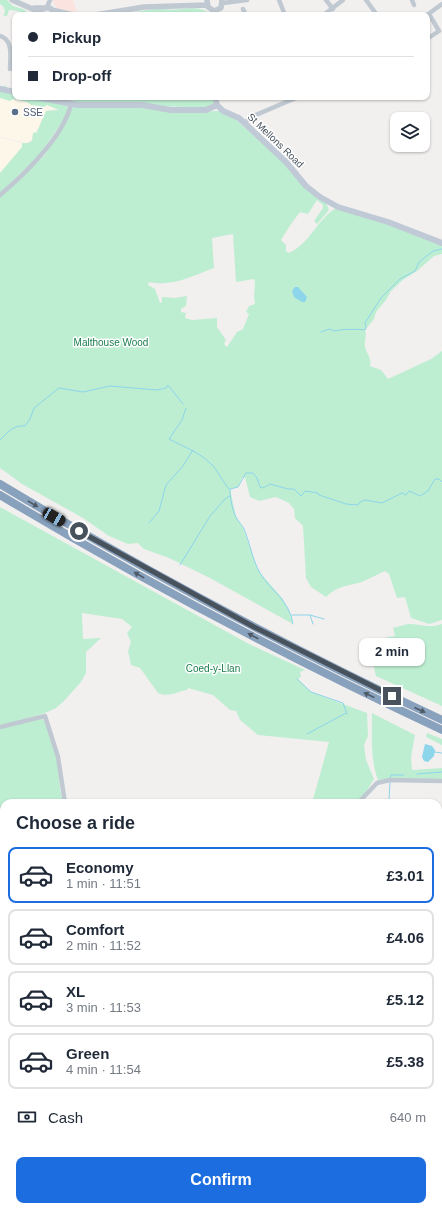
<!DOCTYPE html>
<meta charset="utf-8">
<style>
body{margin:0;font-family:Arial,sans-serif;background:#f6f6f7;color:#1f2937;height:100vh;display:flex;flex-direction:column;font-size:15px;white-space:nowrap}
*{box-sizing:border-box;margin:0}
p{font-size:13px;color:#747a83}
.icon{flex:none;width:22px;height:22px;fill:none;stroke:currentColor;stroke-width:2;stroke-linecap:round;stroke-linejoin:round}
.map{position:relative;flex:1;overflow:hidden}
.drawer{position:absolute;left:0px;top:799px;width:442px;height:412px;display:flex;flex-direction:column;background:#fff;border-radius:12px 12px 0 0;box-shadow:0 1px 3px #0004}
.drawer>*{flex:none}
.guide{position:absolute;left:12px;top:12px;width:418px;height:88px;border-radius:8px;box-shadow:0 1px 3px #0004;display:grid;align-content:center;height:88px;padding:0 16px;background:#fff}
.tools{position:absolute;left:390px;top:112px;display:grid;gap:8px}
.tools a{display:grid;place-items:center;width:40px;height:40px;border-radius:8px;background:#fff;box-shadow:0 1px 3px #0004;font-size:20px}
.end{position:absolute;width:18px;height:18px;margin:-9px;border:5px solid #47525c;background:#fff;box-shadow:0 0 0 2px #fff}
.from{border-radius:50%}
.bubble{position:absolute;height:28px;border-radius:8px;background:#fff;box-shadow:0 1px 3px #0004;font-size:13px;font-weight:800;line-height:28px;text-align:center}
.car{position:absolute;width:12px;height:24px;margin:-12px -6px;border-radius:5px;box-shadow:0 0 3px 1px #0007;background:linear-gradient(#222 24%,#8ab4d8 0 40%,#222 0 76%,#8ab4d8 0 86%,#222 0)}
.guide b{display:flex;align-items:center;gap:14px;height:38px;font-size:15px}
.guide b+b{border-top:1px solid #e0e1e3}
.guide i{width:10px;height:10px;background:#1f2937}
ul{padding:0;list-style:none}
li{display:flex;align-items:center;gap:12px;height:56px;margin:0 8px 6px;padding:0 8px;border:2px solid #e0e1e3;border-radius:8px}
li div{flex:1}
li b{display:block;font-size:15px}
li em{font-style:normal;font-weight:800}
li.selected{border-color:#1c6ddf}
li>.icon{width:36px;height:36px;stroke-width:1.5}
h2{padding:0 16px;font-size:18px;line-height:48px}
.pay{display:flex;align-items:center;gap:10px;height:44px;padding:0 16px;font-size:15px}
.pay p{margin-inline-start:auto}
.cta{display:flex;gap:8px;margin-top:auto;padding:8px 16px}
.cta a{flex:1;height:46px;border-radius:8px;background:#1c6ddf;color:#fff;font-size:16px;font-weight:800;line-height:46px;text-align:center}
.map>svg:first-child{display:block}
.commercial{fill:#fcf7e9}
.medical{fill:#fbe3e0}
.green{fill:#beeed2;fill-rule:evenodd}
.water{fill:#8cd5eb}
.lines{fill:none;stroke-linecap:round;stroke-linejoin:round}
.stream{stroke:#8cd5eb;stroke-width:1}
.minor{stroke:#c0c9d1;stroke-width:4.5}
.tertiary{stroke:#c0c9d1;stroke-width:5.5}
.secondary{stroke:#c0cad6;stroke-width:6}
.motorway{stroke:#88a1bd;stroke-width:8}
.oneway{fill:#4e5a66}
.route{stroke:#47525c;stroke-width:5}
.service-dot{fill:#5c6f8a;stroke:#fff;stroke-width:1.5}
.labels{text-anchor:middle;stroke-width:3;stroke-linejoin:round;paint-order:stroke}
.service-label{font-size:10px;fill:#4e5e75;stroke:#fff;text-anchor:start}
.street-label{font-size:10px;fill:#47525c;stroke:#fff}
.park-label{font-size:10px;fill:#197d4d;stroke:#fff}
</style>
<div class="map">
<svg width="442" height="1211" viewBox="0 0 442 1211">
<rect width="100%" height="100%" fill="#f2efef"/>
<path class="commercial" d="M0,94L62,108L48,110L42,119L39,127L31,140L26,143L0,137Z
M0,138L26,144L0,173Z"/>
<path class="medical" d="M53,0H73L77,12L59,10L54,4Z"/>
<path class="green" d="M0,0H7L13,6L26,10L25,15L18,11L9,10L7,16H5L3,15L5,12L4,7L0,4Z
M160,8C175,14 198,1 211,15H115Z
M0,86H6L9,89L15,90V97H74L73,102L65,104L68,107L142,106L177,112L219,111L233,117L325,200L329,210L317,224L314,221L323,208V205L317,200L308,214L300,212L291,224L281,240L286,245V251L289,253C310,244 318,217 338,207L442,242V254L434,256L417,271L404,279L391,291L386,300L376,312L374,319L365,330C367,336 364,341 365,347C367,354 372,359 370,366L381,370L388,379L431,359L442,351V620L429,624L411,618L405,597L397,598L389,574L385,571C378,574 371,578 364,581C348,587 340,584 326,597L311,587L306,578L303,526L295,518L294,509L289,503L276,497L259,501L250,497L245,477L242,478L238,487L230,489L236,517L243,528L257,567L261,574L283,599L291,615L293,624L208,577L169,558L144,549L138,543L128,544L109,536L83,518L22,484L0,468V197L45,155L60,125L38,157L0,193V173L22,147V143H28L32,141L33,133L36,132V134L46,111L59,110L47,105L41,109L40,106L31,105L27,102L13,99L10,101L0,98ZM233,234L236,282L254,279L255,282L254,297L255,304L249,306L246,312L249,314L243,329L237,332L227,347L224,344L226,340L217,327V318L192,320L185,318L186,313L181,312V309L186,306L187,296L175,298L162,297V302L160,303L155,289L148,285L149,282C173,287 192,276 214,268L212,238Z
M74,97H213L214,103L205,108L74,102Z
M0,507L249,644L305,670L300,672L301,677L298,679L311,692L367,713L368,736L364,745L366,760L374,779L366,792L355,803H312L329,742L258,735L240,720L236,711L230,710L213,695L188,688L187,690C178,691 168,698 158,693L140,668L131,665L128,651L131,642L127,633L132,627L122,619L82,613L83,639L101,638L86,652V673L81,682L64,701L56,708L45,713L0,726Z
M408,624C422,624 428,629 442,624V706L376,676L371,656L368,653L380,648L387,637L395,636L393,628Z
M372,713L415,735L411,757L412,770L442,768V779L427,783L402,779L378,780C370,759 372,735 372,713Z
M42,719L46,722L58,762L60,788L63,803H4V1207H388L391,1211H0V728Z
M427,733L442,739V745L426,737Z
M442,943V1037L438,1038V944Z
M438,1099L442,1102V1118H438Z"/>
<path class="water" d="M295,287H298L307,297L305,302H302L294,297L292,291Z
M425,744L432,746L435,750L434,756L428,762L424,761L422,757Z"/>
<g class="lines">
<path class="stream" d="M321,332L329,329L336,331C339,329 360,329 365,330L366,328L365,323L381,298L400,279L415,271L419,262L433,251L442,249
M186,408L182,420L169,439C184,447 199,452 211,464C217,469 226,487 229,489
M0,440C8,432 13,425 25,426L30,419L34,408L59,388L83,392L110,386L157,390L166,388L168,385L183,404
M149,523L159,511L166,485L183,466L193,450
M180,565L210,516L225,499L230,496
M292,615H310L313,624
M310,615L324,619
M293,624C290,601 271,591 260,573C252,559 250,543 244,529C242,525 239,522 237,519C232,510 230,498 230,489L238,487L246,473H253L257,478L260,487L263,488L270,484L288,489H294L301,496L305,491L318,493L319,495L346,504L358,505L360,502L365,500L382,503L402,493L406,495L409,491L420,496L428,491L435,479H439L442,482
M297,679L311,692L343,703L347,714
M307,734L346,713
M434,752L442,753
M417,774L442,772
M390,779L391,775H404
M390,782L389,799L392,803
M438,1099L442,1102
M263,1207V1211"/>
<path class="minor" d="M279,0L285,15
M326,0L333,9
M366,0L377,15
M412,0L414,5
M223,3L247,0
M47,7L50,0
M243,9L246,15
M326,13L343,0
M427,15L442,4
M0,36C14,40 10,58 10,69
M427,39L439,31L429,14
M245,123L251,117L298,97
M0,195C24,175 64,136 71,104
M0,727L45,716L58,757L65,803
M358,803L377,783L390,780L442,781"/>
<path class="tertiary" d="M12,0L44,14
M207,0L208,7L214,11L221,8L222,0
M34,8H50L53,11L52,15
M52,10L73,15
M95,15L144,7L207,5
M215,97L217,105"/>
<path class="secondary" d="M0,89L15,92
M36,97L78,105H142L171,110H206L217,105L223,111L239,118L286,162L306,186L320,197L338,207L388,222L442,243"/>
<path class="motorway" d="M0,484C143,570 291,649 442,720
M0,495C143,581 291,659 442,730"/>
</g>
<defs><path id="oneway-solid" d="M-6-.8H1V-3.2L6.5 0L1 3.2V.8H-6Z"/></defs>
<g class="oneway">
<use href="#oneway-solid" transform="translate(33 504) rotate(31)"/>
<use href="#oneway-solid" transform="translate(139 575) rotate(-151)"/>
<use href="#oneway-solid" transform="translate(253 636) rotate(-152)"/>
<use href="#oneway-solid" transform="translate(369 695) rotate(-154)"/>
<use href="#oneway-solid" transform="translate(420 710) rotate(25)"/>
</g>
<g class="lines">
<path class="route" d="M79,531L254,627L392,696"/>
</g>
<circle class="service-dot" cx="15" cy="112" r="4"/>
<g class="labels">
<g class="service-label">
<text x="23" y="116">SSE</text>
</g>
<g class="street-label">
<text transform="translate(276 140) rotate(44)" y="4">St Mellons Road</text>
</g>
<g class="park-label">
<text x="111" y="346">Malthouse Wood</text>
<text x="213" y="672">Coed-y-Llan</text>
</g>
</g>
</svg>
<div class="tools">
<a><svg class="icon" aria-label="layers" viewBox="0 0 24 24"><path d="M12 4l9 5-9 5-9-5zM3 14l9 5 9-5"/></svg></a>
</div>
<i class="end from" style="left:79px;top:531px"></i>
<i class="end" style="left:392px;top:696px"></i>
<div class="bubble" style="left:359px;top:638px;width:66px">2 min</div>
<i class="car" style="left:54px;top:517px;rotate:120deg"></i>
<div class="guide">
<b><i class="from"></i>Pickup</b>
<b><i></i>Drop-off</b>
</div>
<section class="drawer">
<h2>Choose a ride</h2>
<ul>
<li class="selected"><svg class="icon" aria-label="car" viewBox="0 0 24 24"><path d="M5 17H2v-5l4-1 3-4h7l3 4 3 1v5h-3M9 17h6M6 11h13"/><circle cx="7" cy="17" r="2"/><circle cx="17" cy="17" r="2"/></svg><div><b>Economy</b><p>1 min · 11:51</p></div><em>£3.01</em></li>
<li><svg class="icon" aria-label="car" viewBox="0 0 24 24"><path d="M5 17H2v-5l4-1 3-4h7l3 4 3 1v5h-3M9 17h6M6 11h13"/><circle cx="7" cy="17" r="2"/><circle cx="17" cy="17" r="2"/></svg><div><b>Comfort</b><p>2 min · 11:52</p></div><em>£4.06</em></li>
<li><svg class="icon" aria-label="car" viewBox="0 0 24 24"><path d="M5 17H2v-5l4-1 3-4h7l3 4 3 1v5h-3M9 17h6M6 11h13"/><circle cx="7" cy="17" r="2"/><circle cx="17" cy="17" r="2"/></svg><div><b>XL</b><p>3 min · 11:53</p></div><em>£5.12</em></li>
<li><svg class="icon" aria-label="car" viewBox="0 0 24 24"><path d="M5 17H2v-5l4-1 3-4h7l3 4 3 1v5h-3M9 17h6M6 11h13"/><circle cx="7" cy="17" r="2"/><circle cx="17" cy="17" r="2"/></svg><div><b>Green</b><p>4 min · 11:54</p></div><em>£5.38</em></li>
</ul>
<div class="pay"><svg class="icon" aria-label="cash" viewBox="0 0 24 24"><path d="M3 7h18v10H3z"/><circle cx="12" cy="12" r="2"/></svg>Cash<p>640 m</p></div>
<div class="cta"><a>Confirm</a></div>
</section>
</div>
